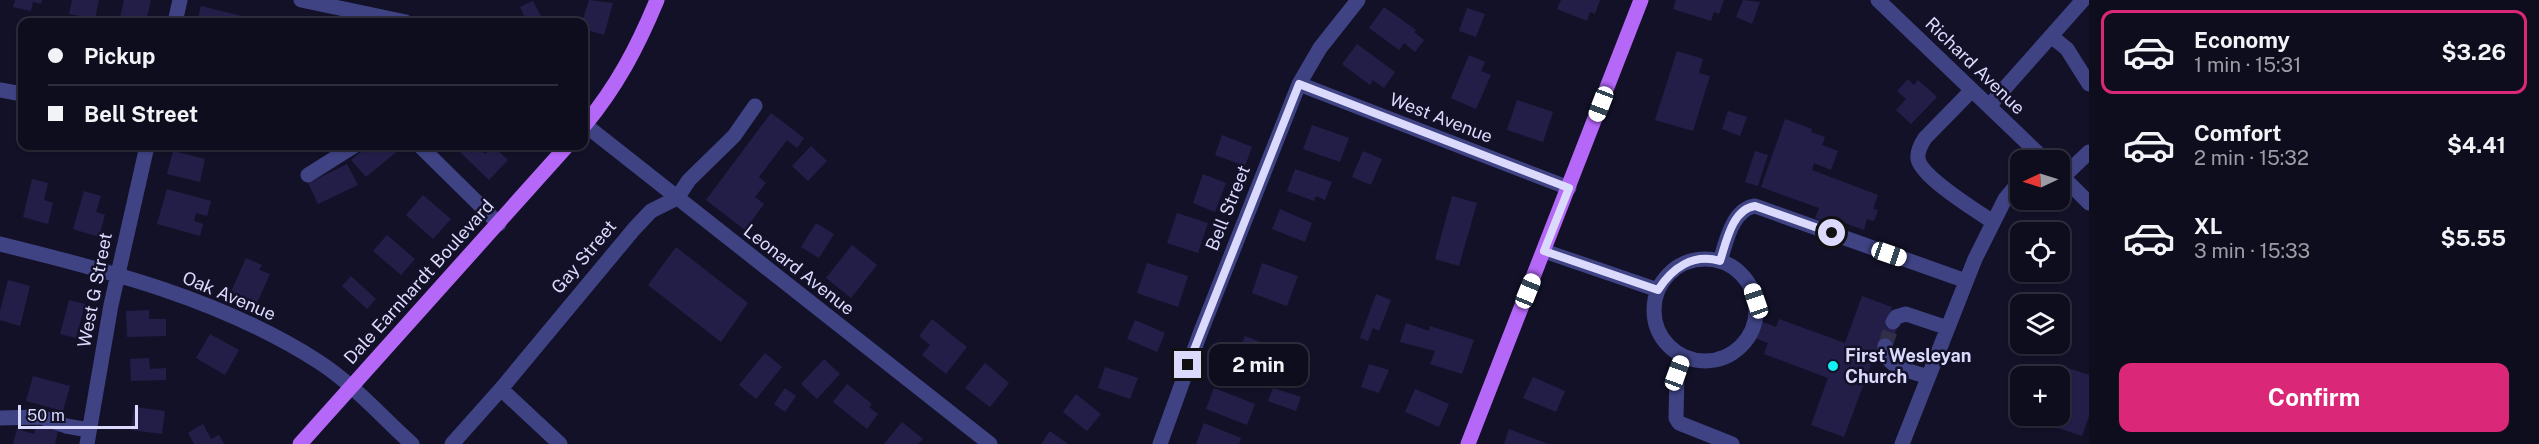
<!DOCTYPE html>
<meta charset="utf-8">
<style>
body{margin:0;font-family:"Public Sans",sans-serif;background:#171627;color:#f1f3f6;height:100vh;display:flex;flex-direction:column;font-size:22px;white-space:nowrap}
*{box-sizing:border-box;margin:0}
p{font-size:20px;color:#9b9ca4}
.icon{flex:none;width:33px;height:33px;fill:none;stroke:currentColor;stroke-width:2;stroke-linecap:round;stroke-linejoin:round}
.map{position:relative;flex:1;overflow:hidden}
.side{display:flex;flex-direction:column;background:#0e0d1e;width:450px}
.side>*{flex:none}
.banner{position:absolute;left:18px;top:18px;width:570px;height:132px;border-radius:12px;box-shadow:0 2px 4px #0004,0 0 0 2px #2e2d3c;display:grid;align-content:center;height:132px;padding:0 30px;background:#0e0d1e}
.needle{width:39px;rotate:266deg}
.fabs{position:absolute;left:2010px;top:150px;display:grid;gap:12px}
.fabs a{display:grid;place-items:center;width:60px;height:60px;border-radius:12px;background:#0e0d1e;box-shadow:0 2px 4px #0004,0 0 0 2px #2e2d3c;font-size:30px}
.scale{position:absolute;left:18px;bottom:15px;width:120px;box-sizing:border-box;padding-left:6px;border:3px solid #dbdafd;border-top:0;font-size:16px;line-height:21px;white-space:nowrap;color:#dbdafd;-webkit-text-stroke:4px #131128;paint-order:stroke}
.end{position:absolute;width:27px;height:27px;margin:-14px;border:8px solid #dbdafd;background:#111;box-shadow:0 0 0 3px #111}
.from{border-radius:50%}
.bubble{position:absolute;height:42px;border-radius:12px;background:#0e0d1e;box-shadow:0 2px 4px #0004,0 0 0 2px #2e2d3c;font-size:20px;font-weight:700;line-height:42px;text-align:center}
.car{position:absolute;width:18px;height:36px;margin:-18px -9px;border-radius:8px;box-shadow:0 0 4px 2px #0007;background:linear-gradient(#fff 24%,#345 0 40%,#fff 0 76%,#345 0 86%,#fff 0)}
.banner b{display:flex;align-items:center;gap:21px;height:57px;font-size:22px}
.banner b+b{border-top:2px solid #2e2d3c}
.banner i{width:15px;height:15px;background:#f1f3f6}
ul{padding:10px 0 0;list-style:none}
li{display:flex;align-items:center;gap:18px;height:84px;margin:0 12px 9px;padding:0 18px;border:3px solid transparent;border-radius:12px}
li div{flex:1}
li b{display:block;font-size:22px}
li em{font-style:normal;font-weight:700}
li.selected{border-color:#db2777}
li>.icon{width:54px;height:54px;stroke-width:1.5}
.cta{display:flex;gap:12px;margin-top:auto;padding:12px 30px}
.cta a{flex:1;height:69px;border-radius:12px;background:#db2777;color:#fff;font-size:24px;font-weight:700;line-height:69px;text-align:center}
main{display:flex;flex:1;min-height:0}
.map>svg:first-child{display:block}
.building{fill:#231e48}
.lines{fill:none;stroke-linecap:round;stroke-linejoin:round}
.minor-tunnel{stroke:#312f48;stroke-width:15;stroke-dasharray:15 8;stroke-linecap:butt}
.minor{stroke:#3f4384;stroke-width:15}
.major{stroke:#b567f7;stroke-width:15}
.route{stroke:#dbdafd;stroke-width:8}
.poi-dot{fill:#11f0f2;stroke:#131128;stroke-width:2}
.labels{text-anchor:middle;stroke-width:5;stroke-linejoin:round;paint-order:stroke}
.street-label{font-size:18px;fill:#dbdafd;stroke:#131128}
.poi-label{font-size:18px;font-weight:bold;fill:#dbdafd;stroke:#131128;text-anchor:start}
</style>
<main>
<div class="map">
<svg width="2089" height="444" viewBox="0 0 2089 444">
<rect width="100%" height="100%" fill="#131128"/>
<path class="building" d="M15,0H42L41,4L33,2L31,11L13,7Z
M72,0H99L95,19L69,14Z
M124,0H151L146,22H119Z
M589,0L613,3L604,35L584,29L582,22Z
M1561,0H1600L1595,14L1590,12L1587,21L1557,9Z
M1676,0H1724L1719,14L1714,12L1711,21L1673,9Z
M1743,0L1760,2L1752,24L1736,17Z
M533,1L542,18L527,22L520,7Z
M201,6L246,17L245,22H197Z
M1384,7L1416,30L1414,32L1424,40L1415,52L1404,43L1399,50L1369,28Z
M1467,8L1485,14L1476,37L1459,31Z
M1357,44L1395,72L1384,88L1373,80L1370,85L1342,64Z
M1677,51L1703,59L1699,73L1710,76L1693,131L1655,120Z
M584,53L591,60L584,69Z
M1469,55L1485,62L1481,71L1491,75L1476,109L1451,98Z
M1908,79L1914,85L1918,80L1937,97L1911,124L1896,110L1906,99L1897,91Z
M1517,100L1553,112L1543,142L1507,130Z
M1728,111L1747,117L1740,136L1722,129Z
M771,113L804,138L797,148L787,140L759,177L766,183L755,197L764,204L745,230L706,200Z
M1785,119L1812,129L1811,132L1825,137L1822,145L1838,151L1831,170L1814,163L1812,170L1878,195L1873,209L1878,210L1874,221L1867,219L1864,230L1831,218L1829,224L1815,218L1819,208L1761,187Z
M1312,125L1349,138L1340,162L1303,149Z
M1222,135L1252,147L1245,166L1215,155Z
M368,146H398L400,149L366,177L351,160Z
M467,146H476L485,154L493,146L508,160L489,180L460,152Z
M811,146L827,161L808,181L792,166Z
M173,151L205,159L200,182L167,174Z
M1363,151L1382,159L1371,185L1352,177Z
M1755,151L1768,155L1758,186L1745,182Z
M347,164L358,185L318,204L308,183Z
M1295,169L1332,182L1325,200L1316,196L1314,201L1287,191Z
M1203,174L1226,183L1215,212L1193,203Z
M32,179L48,183L44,200L53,203L48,224L23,217Z
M167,189L211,201L207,216L196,213L194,221L203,224L200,236L157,224Z
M84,191L101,196L96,212L105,215L99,237L73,229Z
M423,195L451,219L433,239L406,215Z
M1452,196L1477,203L1459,266L1435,259Z
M1280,209L1312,223L1305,242L1272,229Z
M1177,213L1208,223L1198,253L1167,243Z
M816,223L834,234L819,258L801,247Z
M387,235L415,259L401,275L373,251Z
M852,245L877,265L851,298L826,278Z
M676,247L748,303L721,342L648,285Z
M246,258L262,265L259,270L270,274L256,305L230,294Z
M1147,263L1188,276L1178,307L1137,293Z
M1262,263L1298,276L1287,306L1252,293Z
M351,276L376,299L367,309L342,286Z
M8,280L30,286L20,326L0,320V311Z
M1376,294L1391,300L1379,331L1373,328L1368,341L1360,338Z
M1862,296L1892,307L1887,321L1898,326L1890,347L1879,343L1844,437L1811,425L1828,378L1764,354L1768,343L1744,334L1750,317L1776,327L1779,319L1845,343Z
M69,300L85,304L76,338L60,334Z
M149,310V319H166V336L127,337L126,311Z
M932,319L967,347L946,374L922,355L930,345L919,336Z
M1135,320L1165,333L1157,352L1127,339Z
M1406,323L1429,331L1430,326L1474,340L1462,374L1430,364L1435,351L1400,342Z
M210,334L239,350L225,375L196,358Z
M1245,336L1274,347L1263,376L1234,365Z
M765,353L782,367L756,399L739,385Z
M149,358L150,369L166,368V380L131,381L130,359Z
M824,359L840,374L817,399L801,384Z
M985,363L1009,383L990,407L965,388Z
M1369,364L1389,370L1379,393L1361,387Z
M2062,366L2089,375V416L2082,436L2043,423L2046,416H2060L2059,376Z
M1105,367L1138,378L1130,399L1098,388Z
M33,376L70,386L63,411L26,401Z
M1533,377L1565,391L1556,412L1523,398Z
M847,384L872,404L869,407L878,414L867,429L833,402Z
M785,388L796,396L785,412L774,404Z
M1214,388L1255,404L1247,425L1206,409Z
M1273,388L1301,397L1296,411L1268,401Z
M1415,389L1449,404L1439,427L1405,412Z
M1076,394L1101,414L1087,431L1063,412Z
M134,407L165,411L162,434L131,430Z
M902,422L923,439L918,444H884Z
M1204,423L1241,438L1239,444H1196Z
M203,424L211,439L219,435L224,444H194L188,433Z
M36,425L58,430L55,444H13L17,429L34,434Z
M1509,429L1548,444H1504Z
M1050,431L1068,444H1041Z"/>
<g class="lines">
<path class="minor-tunnel" d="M1885,346L1893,322"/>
<path class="minor" d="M301,0L406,22
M1878,0L2045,160
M175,22L180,0
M2051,36L2067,49L2089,84
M1299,84L1569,188
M0,90L22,94
M1972,90L1925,138C1921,144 1917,151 1918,159C1922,178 1977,211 1993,222
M1989,106L2083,0
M584,124L990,444
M420,146L499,224
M2060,174L2089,203
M308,175L354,146
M2063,177L2089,152
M0,244C110,271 223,300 319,362C353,384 382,417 412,444
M1544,251L1658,290
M1654 310a51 51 0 1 1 102 0a51 51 0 1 1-102 0Z
M1720,261C1726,243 1732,209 1755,206L1966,281
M1893,322L1896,317L1906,314L1948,328
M1885,346C1883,368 1912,371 1928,377
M1683,356L1677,373L1676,418L1679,423L1732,444
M501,389L560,444
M0,418L41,417L66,426L89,430
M87,444L111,305L147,146
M452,444L501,389L634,229L651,211L677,198L689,180L734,136L755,106
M1160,444L1201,331L1299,84L1320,48L1358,0
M1902,444L1975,259L2005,199L2020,181"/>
<path class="major" d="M584,126C617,86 637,48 657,0
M300,444L567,146
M1468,444L1641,0"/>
</g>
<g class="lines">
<path class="route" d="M1188,365L1299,84L1569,188L1544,251L1658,290C1672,268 1693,253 1720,261C1726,243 1732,209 1755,206L1832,233"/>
</g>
<circle class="poi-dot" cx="1833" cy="366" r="6"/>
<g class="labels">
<g class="street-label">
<text transform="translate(1975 66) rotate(44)" y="6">Richard Avenue</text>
<text transform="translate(1441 118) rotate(21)" y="6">West Avenue</text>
<text transform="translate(1228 208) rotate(-68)" y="6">Bell Street</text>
<text transform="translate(584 257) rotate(-50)" y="6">Gay Street</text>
<text transform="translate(799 270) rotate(38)" y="6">Leonard Avenue</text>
<text transform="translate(419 282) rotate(-48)" y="6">Dale Earnhardt Boulevard</text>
<text transform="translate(95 290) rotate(-79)" y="6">West G Street</text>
<text transform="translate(229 296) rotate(23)" y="6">Oak Avenue</text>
</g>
<g class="poi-label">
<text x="1845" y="362">First Wesleyan<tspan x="1845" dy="21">Church</tspan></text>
</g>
</g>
</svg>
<div class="fabs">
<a><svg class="needle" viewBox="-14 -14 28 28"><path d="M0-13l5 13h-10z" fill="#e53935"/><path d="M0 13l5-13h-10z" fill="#9b9ca4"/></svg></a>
<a><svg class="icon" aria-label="locate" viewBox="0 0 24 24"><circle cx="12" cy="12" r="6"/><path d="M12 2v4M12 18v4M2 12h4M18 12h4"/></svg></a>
<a><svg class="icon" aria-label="layers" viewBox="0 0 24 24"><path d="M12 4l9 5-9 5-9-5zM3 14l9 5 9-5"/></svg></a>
<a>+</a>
</div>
<div class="scale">50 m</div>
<i class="end from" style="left:1832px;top:233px"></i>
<i class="end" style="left:1188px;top:365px"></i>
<div class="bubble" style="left:1209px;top:344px;width:99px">2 min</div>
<i class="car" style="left:1601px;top:104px;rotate:201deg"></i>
<i class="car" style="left:1889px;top:254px;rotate:109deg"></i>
<i class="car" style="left:1528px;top:291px;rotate:22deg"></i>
<i class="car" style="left:1756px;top:301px;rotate:341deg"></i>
<i class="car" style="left:1677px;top:373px;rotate:20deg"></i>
<div class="banner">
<b><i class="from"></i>Pickup</b>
<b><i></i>Bell Street</b>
</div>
</div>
<section class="side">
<ul>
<li class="selected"><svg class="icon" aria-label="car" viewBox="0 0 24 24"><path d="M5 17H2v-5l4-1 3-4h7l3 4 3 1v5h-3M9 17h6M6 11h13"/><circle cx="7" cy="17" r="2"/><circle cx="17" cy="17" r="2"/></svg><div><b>Economy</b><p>1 min · 15:31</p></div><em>$3.26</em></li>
<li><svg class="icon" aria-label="car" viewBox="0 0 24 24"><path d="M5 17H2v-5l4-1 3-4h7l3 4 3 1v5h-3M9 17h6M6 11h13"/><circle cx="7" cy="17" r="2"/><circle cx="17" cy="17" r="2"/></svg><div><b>Comfort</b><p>2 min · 15:32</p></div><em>$4.41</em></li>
<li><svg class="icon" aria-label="car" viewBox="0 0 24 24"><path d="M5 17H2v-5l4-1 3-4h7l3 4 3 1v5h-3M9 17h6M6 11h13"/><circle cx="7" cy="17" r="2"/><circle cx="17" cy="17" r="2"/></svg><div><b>XL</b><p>3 min · 15:33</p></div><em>$5.55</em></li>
</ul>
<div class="cta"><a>Confirm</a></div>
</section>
</main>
